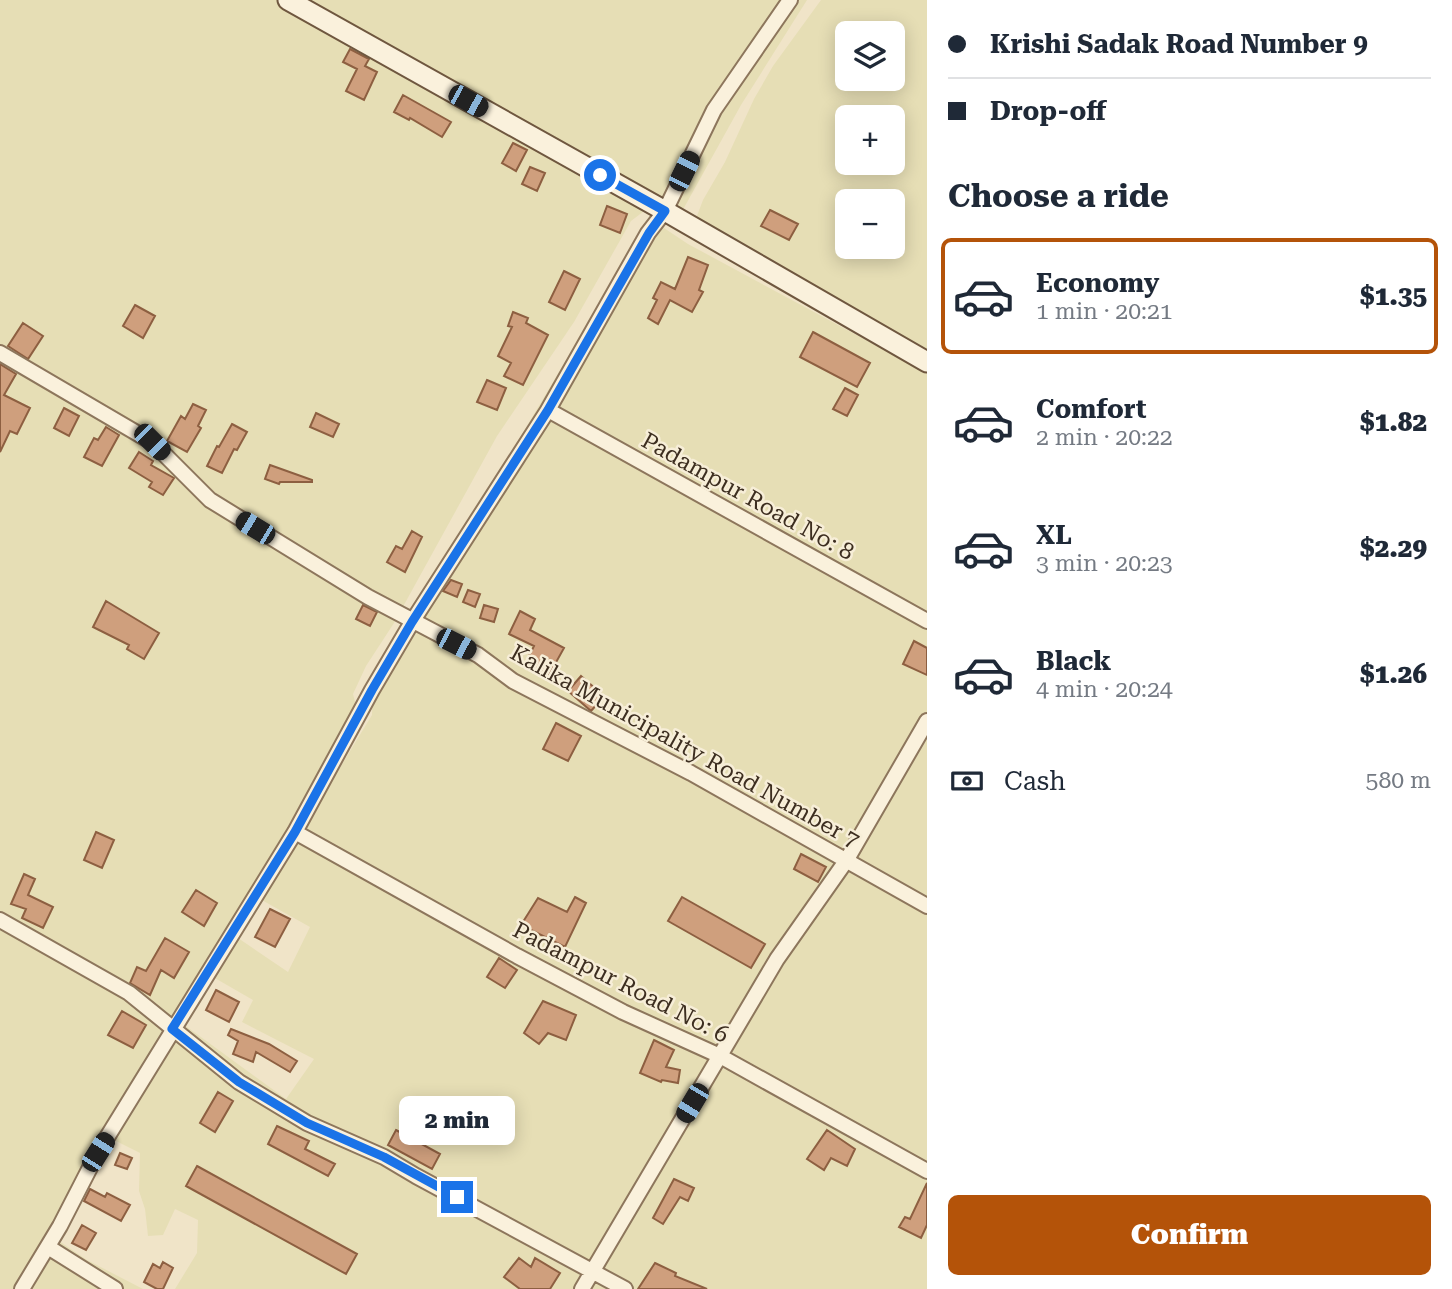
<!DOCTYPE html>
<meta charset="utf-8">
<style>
body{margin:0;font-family:"Roboto Serif",serif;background:#f6f6f7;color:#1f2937;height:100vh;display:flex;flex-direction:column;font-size:26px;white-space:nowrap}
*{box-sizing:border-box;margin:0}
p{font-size:23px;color:#747a83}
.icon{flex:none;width:38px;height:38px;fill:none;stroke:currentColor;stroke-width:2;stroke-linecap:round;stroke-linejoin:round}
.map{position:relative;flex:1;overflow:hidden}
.side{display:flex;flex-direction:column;background:#fff;width:525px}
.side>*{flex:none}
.top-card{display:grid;align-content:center;height:154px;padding:0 21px;background:#fff}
.controls{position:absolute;left:835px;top:21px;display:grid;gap:14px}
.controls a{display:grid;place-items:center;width:70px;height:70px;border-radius:10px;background:#fff;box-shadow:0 4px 18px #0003;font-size:35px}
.end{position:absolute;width:32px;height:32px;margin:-16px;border:9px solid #1a73e8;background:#fff;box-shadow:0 0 0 4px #fff}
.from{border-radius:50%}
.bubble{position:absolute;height:49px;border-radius:10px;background:#fff;box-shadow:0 4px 18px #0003;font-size:23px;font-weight:800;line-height:49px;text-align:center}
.car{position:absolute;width:21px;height:42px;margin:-21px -10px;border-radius:9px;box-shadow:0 0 5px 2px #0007;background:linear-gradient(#222 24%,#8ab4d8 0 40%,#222 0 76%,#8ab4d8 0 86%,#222 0)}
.top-card b{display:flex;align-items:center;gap:24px;height:66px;font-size:26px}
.top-card b+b{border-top:2px solid #e0e1e3}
.top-card i{width:18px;height:18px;background:#1f2937}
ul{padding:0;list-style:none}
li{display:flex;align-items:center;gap:21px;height:116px;margin:0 14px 10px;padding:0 7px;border:4px solid transparent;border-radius:10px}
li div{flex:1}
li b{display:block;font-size:26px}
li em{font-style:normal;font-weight:800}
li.active{border-color:#b45309}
li>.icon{width:63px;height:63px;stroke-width:1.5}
h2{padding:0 21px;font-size:32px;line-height:84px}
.pay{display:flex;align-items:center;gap:18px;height:77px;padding:0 21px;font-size:26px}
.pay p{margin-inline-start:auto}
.action{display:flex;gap:14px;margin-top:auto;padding:14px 21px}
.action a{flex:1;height:80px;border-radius:10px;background:#b45309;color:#fff;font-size:28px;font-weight:800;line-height:80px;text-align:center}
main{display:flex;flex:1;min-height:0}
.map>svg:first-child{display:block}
.farmland{fill:#e6deb5;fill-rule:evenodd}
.building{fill:#cf9f7d;stroke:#8d5f41;stroke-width:2}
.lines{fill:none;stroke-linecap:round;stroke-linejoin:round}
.street-casing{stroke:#8d765c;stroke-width:18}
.secondary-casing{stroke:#6f573f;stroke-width:23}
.street{stroke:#faf1dc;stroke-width:14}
.secondary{stroke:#faf1dc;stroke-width:19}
.route{stroke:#1a73e8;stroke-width:9}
.labels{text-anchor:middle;stroke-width:5;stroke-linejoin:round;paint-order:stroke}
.street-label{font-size:23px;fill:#3d2e20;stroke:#f7eed8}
</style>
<main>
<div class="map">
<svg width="927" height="1289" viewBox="0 0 927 1289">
<rect width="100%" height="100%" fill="#f0e4c8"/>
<path class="farmland" d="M0,0H807L741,105L675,224L648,208L631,221L574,322L497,436L394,623L366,666L353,694L359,717L164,1031L17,1289H0Z
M821,0H927V356L692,229L703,200L725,162L754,99L773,66ZM847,33H892V79H847ZM847,117H892V163H847ZM847,201H892V247H847Z
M652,220L688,244L927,373V1289H175L197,1253L198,1220L175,1209L163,1235L148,1236L145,1209L139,1191L140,1153L112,1139L161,1063L183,1024L286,1099L314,1059L242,1022L253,1000L213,977L238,938L288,972L310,927L260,899L372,715L373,686L582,333Z
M59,1241L87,1260L143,1289H29Z"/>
<path class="building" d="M350,49L369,59L365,66L377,72L364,100L346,91L357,69L343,62Z
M403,95L451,122L442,137L410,118L409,120L394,112Z
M513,143L527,150L516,171L502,163Z
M530,167L545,173L537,191L522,184Z
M607,206L627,214L620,233L600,225Z
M770,210L798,224L789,240L761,226Z
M688,257L708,265L699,290L703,292L692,312L670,300L658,324L648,318L657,300L653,298L661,282L675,289Z
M564,271L580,279L565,310L549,302Z
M135,305L155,316L143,338L123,326Z
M513,312L528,318L526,323L548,335L523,385L504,376L511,363L498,356L512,327L508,326Z
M23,323L43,336L28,359L8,346Z
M813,332L870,363L857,387L800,357Z
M0,364L16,374L4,395L30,408L17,434L10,431L0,452Z
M487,380L506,388L497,410L477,402Z
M845,388L858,395L847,416L833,409Z
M193,404L206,410L198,426L201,428L187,452L167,441L181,416L185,419Z
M64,408L79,416L69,436L54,428Z
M316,413L339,424L333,437L310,427Z
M232,424L247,432L237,450L234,449L222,473L207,466L217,446L219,447Z
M106,427L119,435L102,466L84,457L94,438L98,440Z
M139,452L153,461L151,465L174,478L163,495L149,487L152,482L129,468Z
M270,465L312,480V482H280L279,484L265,479Z
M412,531L422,537L405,572L387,562L396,546L402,549Z
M451,580L462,584L457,597L443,591Z
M468,590L480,594L475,607L463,602Z
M106,601L159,633L144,659L127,649L129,645L93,627Z
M363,605L377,612L370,626L356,619Z
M484,605L498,609L494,622L480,618Z
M520,611L535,619L530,630L564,648L549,675L526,662L534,646L509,634Z
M914,641L927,648V675L903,664Z
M581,676L604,696L591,711L568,691Z
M556,723L581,736L568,761L543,749Z
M96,832L114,840L102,868L84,860Z
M801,854L826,867L818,882L794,869Z
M24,874L35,879L28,895L53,907L43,928L22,918L26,909L11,904Z
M196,890L217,903L204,926L182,912Z
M575,897L586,903L565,947L521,925L538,898L567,912Z
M682,897L765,944L751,968L668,921Z
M270,909L290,919L275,947L255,937Z
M165,938L189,952L174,978L161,970L150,995L130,983L137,967L146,971Z
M499,958L517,970L505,988L487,977Z
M216,990L239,1002L229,1022L206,1010Z
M543,1001L576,1015L566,1040L548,1033L539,1044L524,1033Z
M122,1011L146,1025L133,1048L108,1035Z
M231,1029L269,1044L297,1061L290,1072L256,1052L253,1062L233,1054L238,1041L228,1035Z
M654,1040L674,1050L666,1067L680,1070L678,1083L662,1080L661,1082L640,1073Z
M218,1092L233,1101L215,1132L200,1123Z
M277,1126L309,1141L305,1149L335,1164L328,1176L268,1144Z
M396,1130L440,1154L432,1169L388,1145Z
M827,1130L855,1149L847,1166L831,1158L824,1170L807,1159Z
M120,1153L132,1158L127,1169L115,1165Z
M197,1166L357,1254L346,1274L186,1186Z
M674,1179L694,1188L688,1201L680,1197L663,1224L653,1218Z
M927,1183V1225L921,1238L899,1227L905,1217L910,1219Z
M90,1189L105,1197L107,1193L130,1205L121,1221L84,1201Z
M82,1225L96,1233L86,1250L72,1243Z
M519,1258L531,1267L535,1258L560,1273L550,1289H520L504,1277Z
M163,1262L173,1268L163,1289H157L144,1282L153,1264L160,1268Z
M655,1263L676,1273L675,1276L707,1289H638Z"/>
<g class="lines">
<g class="street-casing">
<path id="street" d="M0,353L152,442L210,500L368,597L478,655L513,681L691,773L927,906
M548,410L927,621
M295,832L517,956L623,1012L720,1056L927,1171
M0,920L129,993L239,1082L307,1123L384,1157L416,1176L625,1289
M48,1247L115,1289
M22,1289L60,1226L98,1152L295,832L372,690L412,622L548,410L648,233L665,211L714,110L790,0
M582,1289L777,959L846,861L927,721"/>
</g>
<g class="secondary-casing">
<path id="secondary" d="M288,0L665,211L927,362"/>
</g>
<use href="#street" class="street"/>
<use href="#secondary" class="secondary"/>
</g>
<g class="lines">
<path class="route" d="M457,1197L384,1157L307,1123L239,1082L172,1029L295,832L372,690L412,622L548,410L649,233L665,211L600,175"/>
</g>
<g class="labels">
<g class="street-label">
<text transform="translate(748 496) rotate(29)" y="8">Padampur Road No: 8</text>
<text transform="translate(685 746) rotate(29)" y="8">Kalika Municipality Road Number 7</text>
<text transform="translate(621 982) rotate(27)" y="8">Padampur Road No: 6</text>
</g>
</g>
</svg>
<div class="controls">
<a><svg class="icon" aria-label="layers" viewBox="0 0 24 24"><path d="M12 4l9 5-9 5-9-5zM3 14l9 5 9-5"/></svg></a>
<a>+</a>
<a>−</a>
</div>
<i class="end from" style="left:600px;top:175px"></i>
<i class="end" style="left:457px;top:1197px"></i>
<div class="bubble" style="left:399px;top:1096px;width:116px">2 min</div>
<i class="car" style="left:468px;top:101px;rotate:119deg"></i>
<i class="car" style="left:684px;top:171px;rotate:26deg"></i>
<i class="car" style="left:152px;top:442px;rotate:135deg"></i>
<i class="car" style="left:255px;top:528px;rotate:301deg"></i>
<i class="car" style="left:456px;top:644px;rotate:117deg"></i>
<i class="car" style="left:692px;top:1103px;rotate:211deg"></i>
<i class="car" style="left:98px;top:1152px;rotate:32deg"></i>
</div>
<section class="side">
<div class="top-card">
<b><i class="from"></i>Krishi Sadak Road Number 9</b>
<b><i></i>Drop-off</b>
</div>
<h2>Choose a ride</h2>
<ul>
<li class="active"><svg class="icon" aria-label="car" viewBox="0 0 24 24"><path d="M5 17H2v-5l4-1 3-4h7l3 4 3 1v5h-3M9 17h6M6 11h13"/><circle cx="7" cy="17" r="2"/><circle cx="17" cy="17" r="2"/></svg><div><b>Economy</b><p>1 min · 20:21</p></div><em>$1.35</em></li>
<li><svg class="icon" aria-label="car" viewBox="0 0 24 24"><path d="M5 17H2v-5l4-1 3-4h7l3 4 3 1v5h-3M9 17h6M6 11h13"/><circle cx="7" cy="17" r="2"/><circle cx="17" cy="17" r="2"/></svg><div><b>Comfort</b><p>2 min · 20:22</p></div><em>$1.82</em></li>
<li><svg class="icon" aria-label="car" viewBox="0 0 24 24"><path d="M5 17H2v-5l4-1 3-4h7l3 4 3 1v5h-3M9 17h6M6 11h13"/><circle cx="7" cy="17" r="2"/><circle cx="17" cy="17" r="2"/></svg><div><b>XL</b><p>3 min · 20:23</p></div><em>$2.29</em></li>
<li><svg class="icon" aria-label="car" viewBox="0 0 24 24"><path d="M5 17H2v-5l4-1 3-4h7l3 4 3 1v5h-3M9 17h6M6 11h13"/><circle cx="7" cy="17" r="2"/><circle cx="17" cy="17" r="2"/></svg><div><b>Black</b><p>4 min · 20:24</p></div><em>$1.26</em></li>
</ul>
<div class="pay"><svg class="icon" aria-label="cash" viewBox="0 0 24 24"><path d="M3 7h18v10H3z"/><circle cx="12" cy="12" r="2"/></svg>Cash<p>580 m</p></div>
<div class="action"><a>Confirm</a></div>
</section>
</main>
